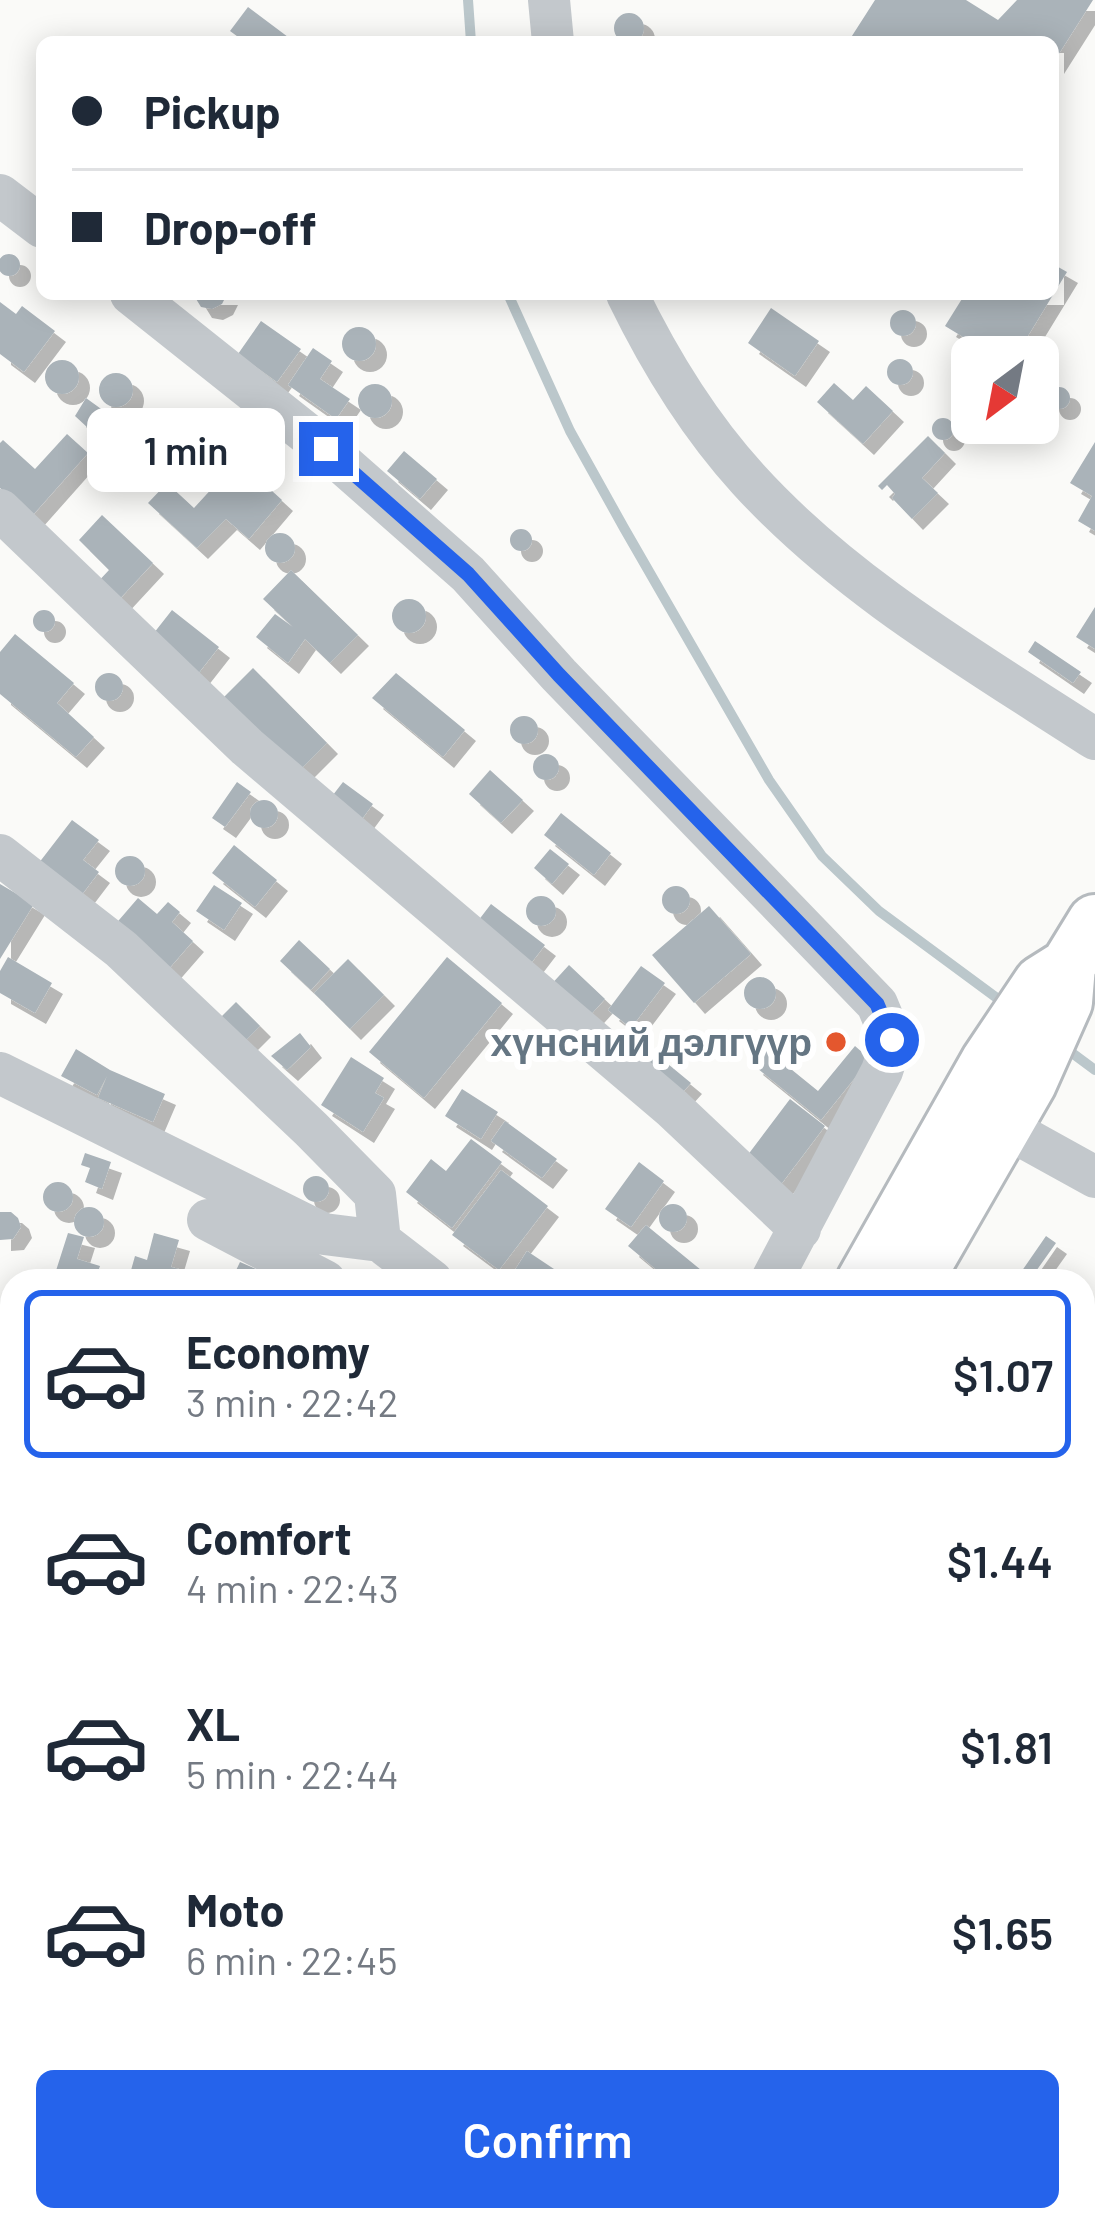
<!DOCTYPE html>
<meta charset="utf-8">
<style>
body{margin:0;font-family:Barlow,sans-serif;background:#f2f2f3;color:#1f2937;height:100vh;display:flex;flex-direction:column;font-size:45px;white-space:nowrap}
*{box-sizing:border-box;margin:0}
p{font-size:39px;color:#747a83}
.icon{flex:none;width:66px;height:66px;fill:none;stroke:currentColor;stroke-width:2;stroke-linecap:round;stroke-linejoin:round}
.map{position:relative;flex:1;overflow:hidden}
.drawer{position:absolute;left:0px;top:1269px;width:1095px;height:963px;display:flex;flex-direction:column;background:#fff;border-radius:36px 36px 0 0;box-shadow:0 6px 30px #0003}
.drawer>*{flex:none}
.guide{position:absolute;left:36px;top:36px;width:1023px;height:264px;border-radius:18px;box-shadow:0 6px 30px #0003;display:grid;align-content:center;height:264px;padding:0 36px;background:#fff}
.needle{width:78px;rotate:212deg}
.buttons{position:absolute;left:951px;top:336px;display:grid;gap:24px}
.buttons a{display:grid;place-items:center;width:108px;height:108px;border-radius:18px;background:#fff;box-shadow:0 6px 30px #0003;font-size:60px}
.end{position:absolute;width:54px;height:54px;margin:-27px;border:15px solid #2563eb;background:#fff;box-shadow:0 0 0 6px #fff}
.from{border-radius:50%}
.bubble{position:absolute;height:84px;border-radius:18px;background:#fff;box-shadow:0 6px 30px #0003;font-size:39px;font-weight:600;line-height:84px;text-align:center}
.guide b{display:flex;align-items:center;gap:42px;height:114px;font-size:45px}
.guide b+b{border-top:3px solid #e0e1e3}
.guide i{width:30px;height:30px;background:#1f2937}
ul{padding:21px 0 0;list-style:none}
li{display:flex;align-items:center;gap:36px;height:168px;margin:0 24px 18px;padding:0 12px;border:6px solid transparent;border-radius:18px}
li div{flex:1}
li b{display:block;font-size:45px}
li em{font-style:normal;font-weight:600}
li.current{border-color:#2563eb}
li>.icon{width:108px;height:108px;stroke-width:1.5}
.primary-button{display:flex;gap:24px;margin-top:auto;padding:24px 36px}
.primary-button a{flex:1;height:138px;border-radius:18px;background:#2563eb;color:#fff;font-size:48px;font-weight:600;line-height:138px;text-align:center}
.map>svg:first-child{display:block}
.lines{fill:none;stroke-linecap:round;stroke-linejoin:round}
.stream{stroke:#bbc7cb;stroke-width:10}
.building{fill:#aab3b9;filter:url(#shadow)}
.major-casing{stroke:#b5babe;stroke-width:60}
.minor{stroke:#c3c8cc;stroke-width:42}
.major{stroke:#fff;stroke-width:54}
.route{stroke:#2563eb;stroke-width:15}
.poi-dot{fill:#e4572e;stroke:#fff;stroke-width:4.5}
.labels{text-anchor:middle;stroke-width:12;stroke-linejoin:round;paint-order:stroke}
.poi-label{font-size:39px;font-weight:bold;fill:#657683;stroke:#fff;text-anchor:end}
</style>
<div class="map">
<svg width="1095" height="2231" viewBox="0 0 1095 2231">
<defs>
<filter id="shadow"><feDropShadow dx="11" dy="11" stdDeviation="0" flood-color="#0004"/></filter>
</defs>
<rect width="100%" height="100%" fill="#fafaf8"/>
<g class="lines">
<path class="stream" d="M468,0L471,42
M508,294L570,431L624,528L769,780L822,856L879,911L1005,1004
M1064,1047L1095,1070"/>
</g>
<path class="building" d="M875,0H966L998,20L1017,0H1093L1053,63V42H855L850,39Z
M248,7L288,37L284,42H245L230,31Z
M614 28a15 15 0 1 1 30 0a15 15 0 1 1-30 0Z
M-2 265a11 11 0 1 1 22 0a11 11 0 1 1-22 0Z
M1053,264L1067,272L1015,357H996L945,326L965,294H1053Z
M193,294H227L222,304L212,309L201,307Z
M0,302L16,314L22,306L55,331L24,372L0,354Z
M771,308L819,341L795,376L748,343Z
M890 323a13 13 0 1 1 26 0a13 13 0 1 1-26 0Z
M261,321L301,349L277,382L238,354Z
M342 344a17 17 0 1 1 34 0a17 17 0 1 1-34 0Z
M313,348L332,361L320,379L350,399L336,419L288,385Z
M887 372a13 13 0 1 1 26 0a13 13 0 1 1-26 0Z
M45 377a17 17 0 1 1 34 0a17 17 0 1 1-34 0Z
M99 390a17 17 0 1 1 34 0a17 17 0 1 1-34 0Z
M834,383L853,400L866,386L893,411L863,444L817,402Z
M358 401a17 17 0 1 1 34 0a17 17 0 1 1-34 0Z
M1048 398a11 11 0 1 1 22 0a11 11 0 1 1-22 0Z
M86,398L115,419L101,440L75,416Z
M932 429a11 11 0 1 1 22 0a11 11 0 1 1-22 0Z
M67,434L88,453L32,516L0,488V443L3,440L35,469Z
M928,436L945,453L922,478L938,493L912,519L892,498L895,494L887,485L882,490L878,486Z
M1095,442V531L1078,521L1092,496L1070,483Z
M404,451L437,479L420,499L387,471Z
M238,460L282,500L249,539L226,519L197,548L148,503L167,483L194,508Z
M102,515L153,563L115,604L95,585L109,570L79,540Z
M510 540a11 11 0 1 1 22 0a11 11 0 1 1-22 0Z
M265 548a15 15 0 1 1 30 0a15 15 0 1 1-30 0Z
M291,570L358,635L330,663L305,639L288,663L256,637L275,614L293,627L263,599Z
M392 616a17 17 0 1 1 34 0a17 17 0 1 1-34 0Z
M1095,607V649L1076,637Z
M172,610L219,647L197,675L150,638Z
M33 621a11 11 0 1 1 22 0a11 11 0 1 1-22 0Z
M15,634L74,683L57,703L94,737L76,757L0,694V652Z
M1035,641L1081,672L1073,683L1028,652Z
M253,668L327,743L297,773L223,698Z
M396,673L465,730L443,757L372,698Z
M95 687a14 14 0 1 1 28 0a14 14 0 1 1-28 0Z
M510 730a14 14 0 1 1 28 0a14 14 0 1 1-28 0Z
M533 767a13 13 0 1 1 26 0a13 13 0 1 1-26 0Z
M490,770L523,800L501,823L469,794Z
M237,782L251,792L225,827L212,818Z
M343,782L373,804L356,827L326,804Z
M250 814a14 14 0 1 1 28 0a14 14 0 1 1-28 0Z
M561,813L611,853L594,875L544,835Z
M72,820L99,840L83,860L99,872L77,901L35,868Z
M234,845L277,880L255,907L212,873Z
M550,849L569,864L552,884L534,868Z
M115 871a15 15 0 1 1 30 0a15 15 0 1 1-30 0Z
M0,884L34,904L0,959Z
M214,885L242,903L224,930L196,911Z
M662 900a14 14 0 1 1 28 0a14 14 0 1 1-28 0Z
M526 911a15 15 0 1 1 30 0a15 15 0 1 1-30 0Z
M138,898L157,914L168,902L180,912L172,922L193,941L166,972L113,927Z
M491,904L545,945L522,975L468,934Z
M709,906L751,954L694,1003L652,955Z
M299,940L330,969L311,990L280,961Z
M8,957L52,983L35,1013L0,993V971Z
M447,957L502,1003L424,1098L369,1052Z
M348,959L384,995L350,1029L314,993Z
M569,965L605,999L584,1022L548,988Z
M641,966L665,983L631,1028L608,1010Z
M744 993a16 16 0 1 1 32 0a16 16 0 1 1-32 0Z
M236,1002L260,1026L241,1045L217,1021Z
M300,1033L311,1047L287,1070L271,1056Z
M855,1046L870,1059L821,1120L752,1064L765,1048L818,1091Z
M76,1049L110,1070L165,1094L153,1122L98,1098L107,1076L97,1095L61,1076Z
M651,1050L691,1083L673,1103L634,1070Z
M351,1057L384,1078L375,1093L384,1098L363,1132L321,1105Z
M462,1089L498,1112L481,1139L445,1116Z
M790,1099L825,1126L776,1191L741,1164Z
M505,1121L557,1159L542,1178L491,1141Z
M471,1139L502,1162L452,1228L406,1192L431,1159L446,1171Z
M85,1153L111,1162L102,1189L85,1182L90,1168L81,1165Z
M639,1162L664,1181L631,1227L605,1209Z
M501,1170L548,1206L499,1270L452,1235Z
M303 1189a13 13 0 1 1 26 0a13 13 0 1 1-26 0Z
M43 1197a15 15 0 1 1 30 0a15 15 0 1 1-30 0Z
M659 1218a14 14 0 1 1 28 0a14 14 0 1 1-28 0Z
M74 1222a15 15 0 1 1 30 0a15 15 0 1 1-30 0Z
M0,1212H11L18,1218L21,1227L13,1239L0,1240Z
M646,1225L701,1270L692,1281H670L628,1246Z
M68,1233L84,1237L77,1259L100,1266L95,1281L54,1277Z
M154,1233L179,1240L171,1267L179,1269L176,1281H128L135,1256L147,1260Z
M1046,1236L1056,1243L1029,1281H1000L1007,1271L1017,1278Z
M527,1251L572,1281H508Z
M240,1262L283,1281H231Z
M12,1545V1603L0,1596V1566Z
M1083,1990L1095,1996L1094,2039L1083,2034Z
M12,2001V2183L0,2158V2029Z
M68,2220H157L173,2231H61Z
M422,2220H487L493,2224L488,2231H416Z
M747,2220H797L792,2231H772Z
M862,2220H915L910,2231H858Z"/>
<g class="lines">
<g class="major-casing">
<path id="major" d="M864,1281L988,1062L1041,983L1068,966L1095,922
M915,1281L1029,1083L1065,1002L1068,966
M658,2220L679,2231
M300,2231L307,2220
M356,2231L363,2220"/>
</g>
<path class="minor" d="M549,0L553,42
M0,195L42,227
M131,294L326,449L468,574L559,675L877,1004L892,1040L882,1071L771,1281
M627,294C659,360 698,424 748,479C845,586 975,661 1095,739
M0,510L247,747L672,1108L800,1229
M0,855L121,949L311,1129L375,1194L380,1241
M0,1073L324,1234L380,1241L432,1281
M1003,1126L1095,1177
M208,1220L325,1281
M0,1383L12,1386
M0,1618L12,1624
M1083,1719L1095,1727
M1083,2064L1095,2069
M0,2188L12,2198
M31,2220L44,2231
M252,2220L262,2231
M1086,2231L1095,2200"/>
<use href="#major" class="major"/>
</g>
<g class="lines">
<path class="route" d="M326,449L468,574L559,675L877,1004L892,1040"/>
</g>
<circle class="poi-dot" cx="836" cy="1042" r="12"/>
<g class="labels">
<g class="poi-label">
<text x="812" y="1056">хүнсний дэлгүүр</text>
</g>
</g>
</svg>
<div class="buttons">
<a><svg class="needle" viewBox="-14 -14 28 28"><path d="M0-13l5 13h-10z" fill="#e53935"/><path d="M0 13l5-13h-10z" fill="#747a83"/></svg></a>
</div>
<i class="end from" style="left:892px;top:1040px"></i>
<i class="end" style="left:326px;top:449px"></i>
<div class="bubble" style="left:87px;top:408px;width:198px">1 min</div>
<div class="guide">
<b><i class="from"></i>Pickup</b>
<b><i></i>Drop-off</b>
</div>
<section class="drawer">
<ul>
<li class="current"><svg class="icon" aria-label="car" viewBox="0 0 24 24"><path d="M5 17H2v-5l4-1 3-4h7l3 4 3 1v5h-3M9 17h6M6 11h13"/><circle cx="7" cy="17" r="2"/><circle cx="17" cy="17" r="2"/></svg><div><b>Economy</b><p>3 min · 22:42</p></div><em>$1.07</em></li>
<li><svg class="icon" aria-label="car" viewBox="0 0 24 24"><path d="M5 17H2v-5l4-1 3-4h7l3 4 3 1v5h-3M9 17h6M6 11h13"/><circle cx="7" cy="17" r="2"/><circle cx="17" cy="17" r="2"/></svg><div><b>Comfort</b><p>4 min · 22:43</p></div><em>$1.44</em></li>
<li><svg class="icon" aria-label="car" viewBox="0 0 24 24"><path d="M5 17H2v-5l4-1 3-4h7l3 4 3 1v5h-3M9 17h6M6 11h13"/><circle cx="7" cy="17" r="2"/><circle cx="17" cy="17" r="2"/></svg><div><b>XL</b><p>5 min · 22:44</p></div><em>$1.81</em></li>
<li><svg class="icon" aria-label="car" viewBox="0 0 24 24"><path d="M5 17H2v-5l4-1 3-4h7l3 4 3 1v5h-3M9 17h6M6 11h13"/><circle cx="7" cy="17" r="2"/><circle cx="17" cy="17" r="2"/></svg><div><b>Moto</b><p>6 min · 22:45</p></div><em>$1.65</em></li>
</ul>
<div class="primary-button"><a>Confirm</a></div>
</section>
</div>
